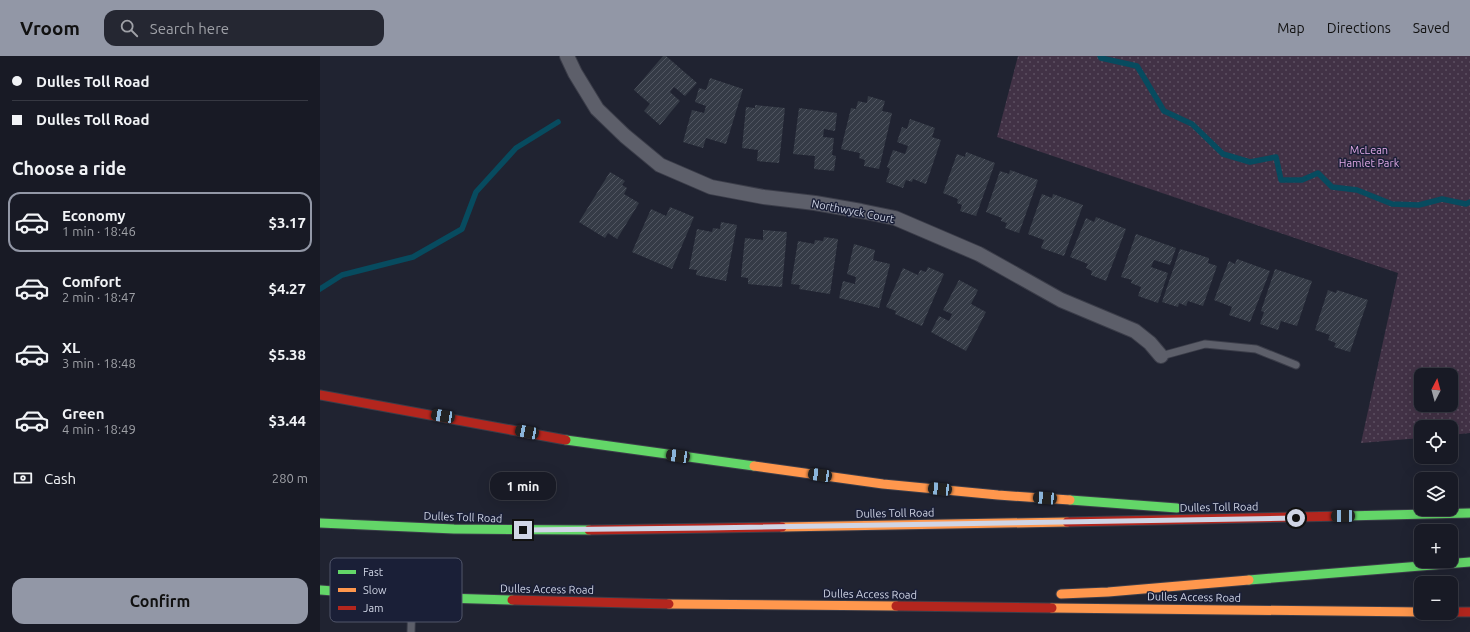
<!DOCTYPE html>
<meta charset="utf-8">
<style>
body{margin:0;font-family:Ubuntu,sans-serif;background:#252732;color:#f1f3f6;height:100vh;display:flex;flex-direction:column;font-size:15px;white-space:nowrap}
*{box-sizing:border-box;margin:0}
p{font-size:13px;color:#9fa1a7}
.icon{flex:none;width:22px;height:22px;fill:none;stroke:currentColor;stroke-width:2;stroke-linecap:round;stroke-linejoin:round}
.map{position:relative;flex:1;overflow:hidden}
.details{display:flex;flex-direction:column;background:#181a25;width:320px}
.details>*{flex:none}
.top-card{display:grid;align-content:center;height:88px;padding:0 12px;background:#181a25}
.needle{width:26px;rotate:6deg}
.buttons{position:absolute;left:1094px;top:312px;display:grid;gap:8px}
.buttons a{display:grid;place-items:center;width:44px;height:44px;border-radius:8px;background:#181a25;box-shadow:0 4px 16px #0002,0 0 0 1px #363842;font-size:20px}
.end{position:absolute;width:18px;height:18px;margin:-9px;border:5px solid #d0d5e5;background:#111;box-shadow:0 0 0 2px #111}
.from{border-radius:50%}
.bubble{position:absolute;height:28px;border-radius:12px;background:#181a25;box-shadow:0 4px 16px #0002,0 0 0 1px #363842;font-size:13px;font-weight:700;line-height:28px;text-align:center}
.car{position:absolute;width:12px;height:24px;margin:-12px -6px;border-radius:5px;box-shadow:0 0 3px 1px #0007;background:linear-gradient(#222 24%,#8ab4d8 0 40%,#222 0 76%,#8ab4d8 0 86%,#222 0)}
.top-card b{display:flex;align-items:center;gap:14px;height:38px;font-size:15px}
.top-card b+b{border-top:1px solid #363842}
.top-card i{width:10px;height:10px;background:#f1f3f6}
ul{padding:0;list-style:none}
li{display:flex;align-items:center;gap:12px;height:60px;margin:0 8px 6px;padding:0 4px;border:2px solid transparent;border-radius:12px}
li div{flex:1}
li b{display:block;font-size:15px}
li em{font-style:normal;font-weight:700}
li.active{border-color:#9297a6}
li>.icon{width:36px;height:36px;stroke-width:1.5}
h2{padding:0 12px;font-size:18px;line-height:48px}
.pay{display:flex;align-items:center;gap:10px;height:44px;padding:0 12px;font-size:15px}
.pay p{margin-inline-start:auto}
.button{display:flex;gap:8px;margin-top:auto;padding:8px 12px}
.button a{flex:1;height:46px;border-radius:12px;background:#9297a6;color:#111;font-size:16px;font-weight:700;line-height:46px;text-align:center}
header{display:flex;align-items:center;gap:24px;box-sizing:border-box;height:56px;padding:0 20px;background:#9297a6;color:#111}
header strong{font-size:19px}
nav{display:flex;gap:22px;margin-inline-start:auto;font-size:14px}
.search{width:280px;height:36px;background:#252732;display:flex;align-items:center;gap:10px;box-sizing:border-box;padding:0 14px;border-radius:12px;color:#9fa1a7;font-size:15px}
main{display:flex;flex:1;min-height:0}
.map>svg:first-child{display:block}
.park{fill:url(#park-dots);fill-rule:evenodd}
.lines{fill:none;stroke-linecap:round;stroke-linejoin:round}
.stream{stroke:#074b5f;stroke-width:5.5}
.building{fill:url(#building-hatch)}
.lane-casing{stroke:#3b3d49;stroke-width:9}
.street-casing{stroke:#3b3d49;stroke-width:16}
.fast-casing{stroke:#3b3d49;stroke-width:11}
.slow-casing{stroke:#3b3d49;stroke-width:11}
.jam-casing{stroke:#3b3d49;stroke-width:11}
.lane{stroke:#5d5f6a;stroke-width:7}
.street{stroke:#5d5f6a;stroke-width:14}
.fast{stroke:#63d668;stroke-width:9}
.slow{stroke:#ff974d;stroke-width:9}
.jam{stroke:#b3261e;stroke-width:9}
.route{stroke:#d0d5e5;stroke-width:5}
.labels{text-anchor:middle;stroke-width:3;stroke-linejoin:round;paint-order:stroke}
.park-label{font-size:11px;fill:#dfa8e5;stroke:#1a1f37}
.street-label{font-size:11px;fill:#d0d5e5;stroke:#1a1f37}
.key{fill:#1a1f37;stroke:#51566b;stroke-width:1}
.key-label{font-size:11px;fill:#d0d5e5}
</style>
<header>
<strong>Vroom</strong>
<div class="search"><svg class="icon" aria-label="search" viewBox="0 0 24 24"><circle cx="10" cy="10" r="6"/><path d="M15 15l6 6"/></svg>Search here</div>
<nav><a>Map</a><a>Directions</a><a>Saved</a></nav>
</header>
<main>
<section class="details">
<div class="top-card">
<b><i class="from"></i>Dulles Toll Road</b>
<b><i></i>Dulles Toll Road</b>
</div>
<h2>Choose a ride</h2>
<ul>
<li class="active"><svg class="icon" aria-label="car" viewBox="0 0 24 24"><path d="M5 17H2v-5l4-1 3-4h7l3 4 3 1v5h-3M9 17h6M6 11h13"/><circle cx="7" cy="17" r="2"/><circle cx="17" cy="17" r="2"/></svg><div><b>Economy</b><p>1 min · 18:46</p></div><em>$3.17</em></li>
<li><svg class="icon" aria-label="car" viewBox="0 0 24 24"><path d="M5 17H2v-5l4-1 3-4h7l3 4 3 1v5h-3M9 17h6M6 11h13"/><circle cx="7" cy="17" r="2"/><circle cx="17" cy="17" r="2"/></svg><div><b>Comfort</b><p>2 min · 18:47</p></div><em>$4.27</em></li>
<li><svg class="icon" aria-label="car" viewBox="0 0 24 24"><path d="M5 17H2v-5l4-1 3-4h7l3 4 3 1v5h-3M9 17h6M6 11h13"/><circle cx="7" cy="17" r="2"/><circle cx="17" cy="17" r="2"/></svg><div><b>XL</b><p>3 min · 18:48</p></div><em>$5.38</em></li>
<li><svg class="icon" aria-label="car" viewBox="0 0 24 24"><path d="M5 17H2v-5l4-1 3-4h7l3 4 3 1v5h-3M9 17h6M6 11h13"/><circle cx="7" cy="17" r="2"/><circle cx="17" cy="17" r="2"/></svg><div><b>Green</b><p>4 min · 18:49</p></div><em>$3.44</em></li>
</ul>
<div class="pay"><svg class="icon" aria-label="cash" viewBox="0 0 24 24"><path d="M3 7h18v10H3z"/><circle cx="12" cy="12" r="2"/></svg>Cash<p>280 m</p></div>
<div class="button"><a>Confirm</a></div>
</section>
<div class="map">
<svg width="1150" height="576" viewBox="0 0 1150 576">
<defs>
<pattern id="park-dots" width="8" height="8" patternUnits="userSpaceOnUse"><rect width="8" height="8" fill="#423246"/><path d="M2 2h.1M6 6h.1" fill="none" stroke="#5c4f61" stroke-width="1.8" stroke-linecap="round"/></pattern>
<pattern id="building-hatch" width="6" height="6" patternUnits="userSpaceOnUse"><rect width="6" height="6" fill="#353b46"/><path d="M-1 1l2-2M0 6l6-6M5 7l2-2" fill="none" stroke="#515661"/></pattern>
</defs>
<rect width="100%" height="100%" fill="#202331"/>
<path class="park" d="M698,0H1150V377L1131,379V371H1101V382L1041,387L1078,217L677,81ZM1101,319H1131V349H1101Z"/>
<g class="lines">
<path class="stream" d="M780,0L781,2L817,10L844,55L872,68L903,98L930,106L956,101L961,124H982L998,117L1012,131L1037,134L1072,148L1099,149L1122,143L1146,148L1150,146
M0,233L22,219L93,201L142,173L156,136L196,92L238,66"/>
</g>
<path class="building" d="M343,0H346L377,27L365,40L354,31L350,36L360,45L340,69L324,55L330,48L314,34Z
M390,22L423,33L406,88L386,82L383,92L363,86L372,54L384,57L386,50L375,46L379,32L386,34Z
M548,40L565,45L562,55L572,57L559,113L544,110L545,104L539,102L540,97L521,93L531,52L536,53L538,45L547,47Z
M435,49L465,52L459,107L437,105L438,94L422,92L426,51L435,52Z
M479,52L517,57L515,75L504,73L503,81L514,82L512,99L516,100L514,115L494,113L495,100L473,98Z
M590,63L615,72L612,81L621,84L606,128L593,123L592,126L586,124L583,132L566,126L570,113L567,111L573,94L585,98L588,90L577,86L582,71L587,73Z
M646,96L675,107L656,160L640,155L642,149L637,147L638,143L623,137L637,98L645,101Z
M690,114L718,124L699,177L685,172L687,167L681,165L682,162L666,156L680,115L689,118Z
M290,116L305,125L302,129L307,132L304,138L319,147L297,183L288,177L285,182L259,166Z
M722,138L732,142L733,138L763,149L744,200L721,192L724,184L708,178Z
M350,151L374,161L352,213L312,196L331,153L346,160Z
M776,161L806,173L786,225L771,219L772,215L766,212L768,208L750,201L766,162L774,166Z
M401,166L417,169L406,225L376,219L377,214L369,213L377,173L392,176L393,172L400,173Z
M443,174L467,176L462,231L428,228V222L421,221L425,182L443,184Z
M816,178L856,192L850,209L834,204L831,211L848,217L838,247L818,240L821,231L811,227L812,224L801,221Z
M504,181L518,183L510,238L479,233L480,229L471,228L478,185L494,188L495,184L503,185Z
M534,188L555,194L553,204L570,208L559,252L519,242L523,225L535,228L536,221L527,218Z
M860,193L889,202L888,207L897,210L883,250L868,245L866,250L859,247L858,251L842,246Z
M917,203L950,215L930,266L909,259L912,251L894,244L909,205L915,208Z
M608,211L624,218L602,270L575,258L576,255L566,251L583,212L598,219L600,214L606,216Z
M955,213L992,225L977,270L961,265L958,274L940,268L944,256L941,255Z
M639,224L658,234L651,248L666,256L646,295L611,276L619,260L629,265L632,258L623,254Z
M1008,234L1016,237L1017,234L1048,244L1030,296L1014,291L1016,287L1008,284L1010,279L995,274Z"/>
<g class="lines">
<g class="lane-casing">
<path id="lane" d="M841,300L885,288L936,293L976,309
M91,576L92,543"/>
</g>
<g class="street-casing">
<path id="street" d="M247,0L255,17L277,53L305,80L340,109L391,131L444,141L495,147L541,155L575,162L659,198L741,244L815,275L830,287L841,300"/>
</g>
<g class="fast-casing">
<path id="fast" d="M246,384L434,410
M750,444L857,452
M1025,460L1150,457
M0,467L134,473L269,474
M929,524L1150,506
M0,534L92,541L192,544"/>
</g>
<g class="slow-casing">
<path id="slow" d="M434,410L563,428L678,439L750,444
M462,471L747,466
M741,538L788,536L929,524
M349,548L576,550
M732,552L1101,556"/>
</g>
<g class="jam-casing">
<path id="jam" d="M0,339L246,384
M747,466L1025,460
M269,474L462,471
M192,544L349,548
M576,550L732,552
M1131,556H1150"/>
</g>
<use href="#lane" class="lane"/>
<use href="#street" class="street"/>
<use href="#fast" class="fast"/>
<use href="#slow" class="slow"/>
<use href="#jam" class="jam"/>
</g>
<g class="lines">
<path class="route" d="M203,474L386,472L976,462"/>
</g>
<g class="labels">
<g class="park-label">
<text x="1049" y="98">McLean<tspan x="1049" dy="13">Hamlet Park</tspan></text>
</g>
<g class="street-label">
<text transform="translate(533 155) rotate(11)" y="4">Northwyck Court</text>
<text transform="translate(899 451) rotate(-1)" y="4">Dulles Toll Road</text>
<text transform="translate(575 457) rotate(-1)" y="4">Dulles Toll Road</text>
<text transform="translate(143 461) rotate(2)" y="4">Dulles Toll Road</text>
<text transform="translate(227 533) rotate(1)" y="4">Dulles Access Road</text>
<text transform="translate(550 538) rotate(1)" y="4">Dulles Access Road</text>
<text transform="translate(874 541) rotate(1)" y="4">Dulles Access Road</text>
</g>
</g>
<rect x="10" y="502" width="132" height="64" rx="6" class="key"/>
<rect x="18" y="514" width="18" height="4" fill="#63d668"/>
<rect x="18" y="532" width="18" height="4" fill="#ff974d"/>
<rect x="18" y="550" width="18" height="4" fill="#b3261e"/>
<g class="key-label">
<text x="43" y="520">Fast</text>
<text x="43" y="538">Slow</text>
<text x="43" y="556">Jam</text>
</g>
</svg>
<div class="buttons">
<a><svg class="needle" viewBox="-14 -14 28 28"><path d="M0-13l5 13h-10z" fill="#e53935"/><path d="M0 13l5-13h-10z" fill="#9fa1a7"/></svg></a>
<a><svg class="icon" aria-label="locate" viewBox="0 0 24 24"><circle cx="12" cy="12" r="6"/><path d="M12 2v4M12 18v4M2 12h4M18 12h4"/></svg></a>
<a><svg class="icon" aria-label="layers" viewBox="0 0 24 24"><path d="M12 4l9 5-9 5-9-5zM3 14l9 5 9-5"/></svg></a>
<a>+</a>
<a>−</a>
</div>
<i class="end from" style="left:976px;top:462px"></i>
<i class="end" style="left:203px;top:474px"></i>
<div class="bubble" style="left:170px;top:416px;width:66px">1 min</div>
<i class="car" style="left:123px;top:360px;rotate:280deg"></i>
<i class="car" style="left:207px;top:376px;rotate:281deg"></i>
<i class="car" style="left:358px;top:400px;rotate:278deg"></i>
<i class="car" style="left:500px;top:419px;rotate:278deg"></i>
<i class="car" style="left:620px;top:433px;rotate:276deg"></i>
<i class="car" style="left:725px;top:442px;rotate:274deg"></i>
<i class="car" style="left:1023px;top:460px;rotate:269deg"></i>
</div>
</main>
